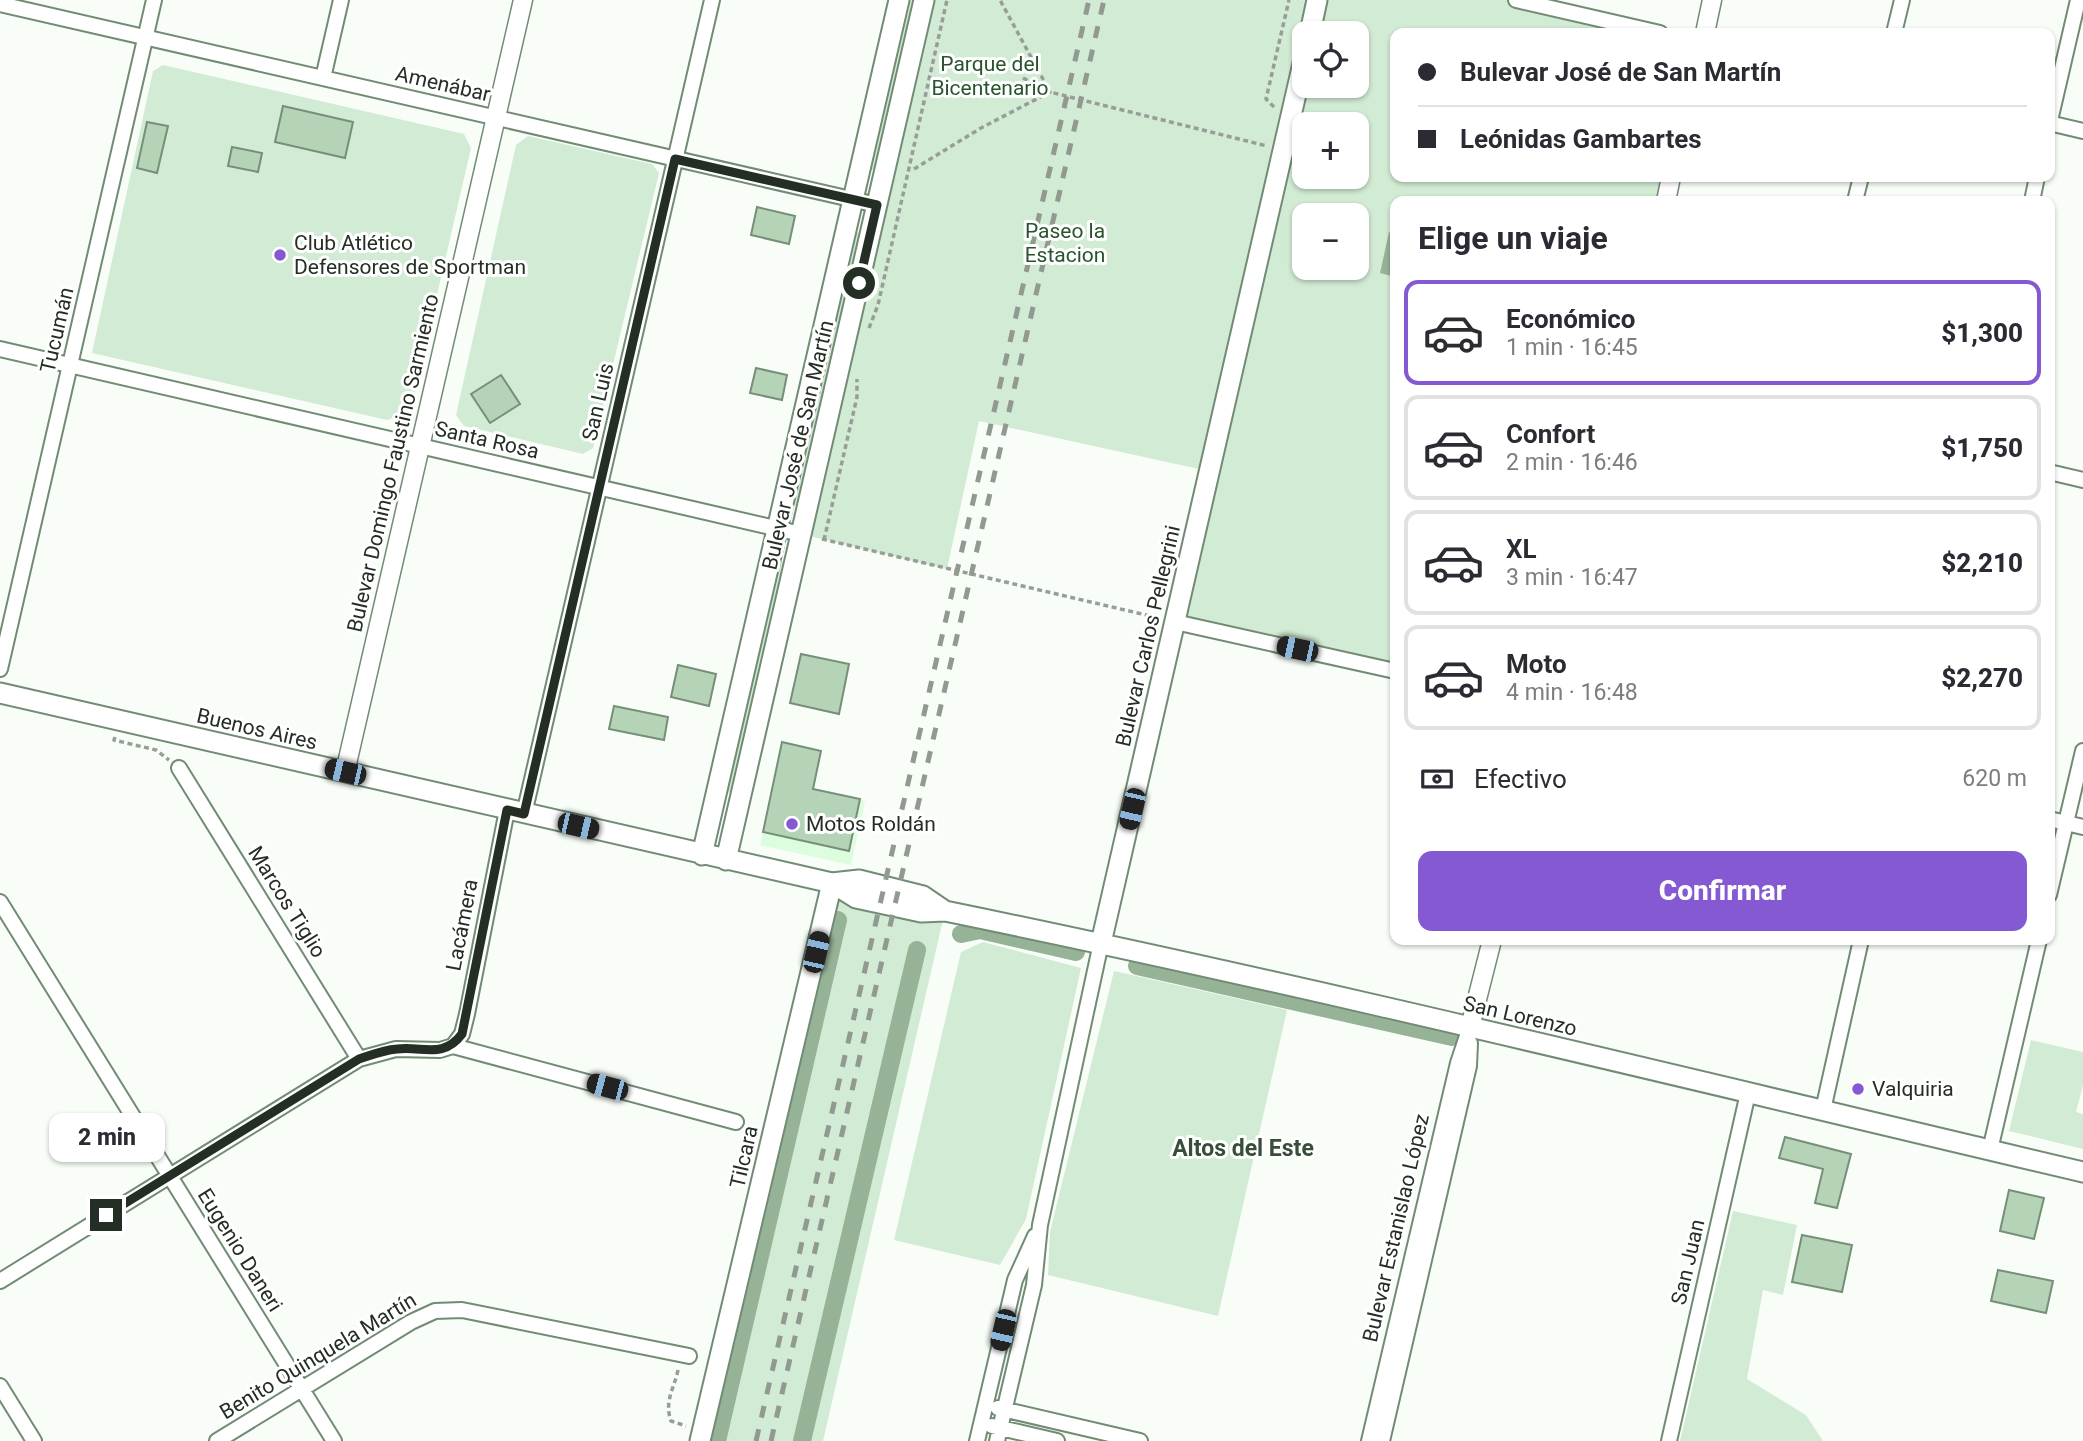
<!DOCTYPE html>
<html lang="es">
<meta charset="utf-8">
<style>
body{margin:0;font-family:Roboto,sans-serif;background:#f2f2f3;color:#2b2b33;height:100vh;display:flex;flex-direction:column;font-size:26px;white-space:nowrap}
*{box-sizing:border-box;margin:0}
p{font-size:23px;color:#7c7c81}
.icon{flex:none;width:38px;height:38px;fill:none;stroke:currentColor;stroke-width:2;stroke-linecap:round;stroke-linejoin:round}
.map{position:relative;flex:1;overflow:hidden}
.panel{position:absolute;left:1390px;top:196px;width:665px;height:749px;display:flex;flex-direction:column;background:#fff;border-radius:14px;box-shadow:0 2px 5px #0004}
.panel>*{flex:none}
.banner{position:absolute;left:1390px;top:28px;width:665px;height:154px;border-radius:14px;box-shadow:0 2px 5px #0004;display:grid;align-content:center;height:154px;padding:0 28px;background:#fff}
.fabs{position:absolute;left:1292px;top:21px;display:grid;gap:14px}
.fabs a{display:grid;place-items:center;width:77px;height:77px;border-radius:14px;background:#fff;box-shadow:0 2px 5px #0004;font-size:35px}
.end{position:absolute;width:32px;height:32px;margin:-16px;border:9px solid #242e24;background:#fff;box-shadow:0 0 0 4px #fff}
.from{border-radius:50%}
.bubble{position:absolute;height:49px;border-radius:14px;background:#fff;box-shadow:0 2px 5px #0004;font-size:23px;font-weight:800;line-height:49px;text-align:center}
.car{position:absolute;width:21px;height:42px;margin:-21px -10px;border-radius:9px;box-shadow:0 0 5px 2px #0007;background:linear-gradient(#222 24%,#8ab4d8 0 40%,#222 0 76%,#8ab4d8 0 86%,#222 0)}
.banner b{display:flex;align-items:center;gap:24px;height:66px;font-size:26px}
.banner b+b{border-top:2px solid #e1e1e2}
.banner i{width:18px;height:18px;background:#2b2b33}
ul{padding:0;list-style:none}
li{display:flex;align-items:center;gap:21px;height:105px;margin:0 14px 10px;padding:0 14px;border:4px solid #e1e1e2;border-radius:14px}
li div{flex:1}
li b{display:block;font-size:26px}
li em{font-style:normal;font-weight:800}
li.active{border-color:#8459d2}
li>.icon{width:63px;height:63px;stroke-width:1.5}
h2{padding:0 28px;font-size:32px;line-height:84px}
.pay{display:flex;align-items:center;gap:18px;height:77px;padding:0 28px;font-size:26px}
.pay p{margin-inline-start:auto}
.cta{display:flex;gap:14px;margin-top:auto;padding:14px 28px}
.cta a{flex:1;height:80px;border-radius:14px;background:#8459d2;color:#fff;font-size:28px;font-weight:800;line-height:80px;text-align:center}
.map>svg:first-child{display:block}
.built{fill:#dcfdde}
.green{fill:#d2ebd4;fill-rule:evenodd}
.water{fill:#96b397}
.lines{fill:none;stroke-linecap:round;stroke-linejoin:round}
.canal{stroke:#96b397;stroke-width:18}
.building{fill:#b5d3b7;stroke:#768f78;stroke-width:2}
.minor-casing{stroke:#728b74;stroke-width:18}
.tertiary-casing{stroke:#728b74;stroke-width:21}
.secondary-casing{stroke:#728b74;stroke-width:23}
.path{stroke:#979e97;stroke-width:3.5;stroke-dasharray:5 3.5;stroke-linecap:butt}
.minor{stroke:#fff;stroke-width:14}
.tertiary{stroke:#fff;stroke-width:18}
.secondary{stroke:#fff;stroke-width:19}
.rail{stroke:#919991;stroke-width:5;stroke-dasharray:12 12;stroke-linecap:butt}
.route{stroke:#242e24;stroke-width:9}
.poi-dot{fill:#8459d2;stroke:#fff;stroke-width:2.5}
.labels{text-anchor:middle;stroke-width:6;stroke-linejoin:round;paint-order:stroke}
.park-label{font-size:21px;fill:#27542d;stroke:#fff}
.street-label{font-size:21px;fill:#242e24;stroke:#fff}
.poi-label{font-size:21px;fill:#242e24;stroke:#fff;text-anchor:start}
.neighbourhood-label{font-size:23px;font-weight:bold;fill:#384e39;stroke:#fff}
</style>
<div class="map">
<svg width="2083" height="1441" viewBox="0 0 2083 1441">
<rect width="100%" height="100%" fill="#f8fdf8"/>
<path class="built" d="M774,781L865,801L851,865L760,845Z"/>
<path class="green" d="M909,0H914L875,171L870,169Z
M924,0H1516L1660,33H1395V177H1671L1666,201H1395V671L1175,622L1208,471L979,421L947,569L801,534ZM1304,33H1356V86H1304ZM1304,124H1356V177H1304ZM1304,215H1356V268H1304Z
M163,65L464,134L471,148L410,412L387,420L92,353L153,71Z
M528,136L652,164L659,173L593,448L583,454L464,426L456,415L516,145Z
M856,232L861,233L798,506L793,505Z
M780,561L785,562L732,793L727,792Z
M832,883L945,911L823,1441H700Z
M983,942L1081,968L1026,1219L1000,1265L894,1240L961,952Z
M1114,971L1287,1010L1218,1316L1048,1275L1050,1232Z
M2031,1040L2083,1052V1085L2076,1112L2083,1114V1149L2009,1131Z
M1733,1211L1797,1225L1783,1295L1763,1290L1747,1379L1806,1415L1823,1441H1680Z"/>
<path class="water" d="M1389,232L1395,234V277L1380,273Z"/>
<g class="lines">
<path class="canal" d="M961,934L980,930L1076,952
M1137,966L1452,1037
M717,1441L838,920
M802,1441L917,950"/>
</g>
<path class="building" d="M283,106L353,122L345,158L275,142Z
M147,122L168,126L157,173L137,168Z
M232,147L262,153L258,172L228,166Z
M757,207L795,216L789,244L751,235Z
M756,368L787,375L782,400L750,393Z
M501,375L520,404L490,423L471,394Z
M801,654L849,664L839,714L790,703Z
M678,665L716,674L709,706L671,697Z
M614,706L668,717L664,740L609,729Z
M782,742L821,751L813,789L860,799L849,851L763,832Z
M1785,1137L1851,1154L1837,1208L1815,1203L1823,1169L1779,1158Z
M2009,1190L2044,1198L2034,1239L2000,1231Z
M1802,1235L1852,1245L1842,1292L1792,1282Z
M1998,1270L2053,1281L2046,1313L1991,1301Z"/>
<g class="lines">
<g class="minor-casing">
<path id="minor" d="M1516,0L1660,33
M0,4L877,205
M1894,33L1902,0
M323,78L341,0
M2049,123L2083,131
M2049,125L2078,0
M1855,201L1861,177
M2032,201L2037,177
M0,349L801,534
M2049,472L2083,480
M1175,622L1395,671
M0,669L154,0
M179,768L359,1059
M524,814L712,0
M2049,819L2083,827
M2049,895L2083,751
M0,902L334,1441
M453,1046L462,1034L467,1014L507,810
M1823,1110L1861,940
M1990,1150L2039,940
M0,1281L359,1059L396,1049L440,1050L453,1046L736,1122
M0,1386L34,1441
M998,1408L1140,1441
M992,1426L1057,1441
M217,1441L411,1322L435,1311L462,1310L689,1356
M977,1441L1015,1280L1035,1236
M997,1441L1034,1285L1040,1225L1101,943
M1369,1441L1458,1063L1470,1027
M1382,1441L1469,1066L1470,1043
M1669,1441L1748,1093"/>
</g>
<g class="tertiary-casing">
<path id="tertiary" d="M1705,33L1712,0
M1666,201L1671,177
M345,772L523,0
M1470,1027L1492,940"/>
</g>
<g class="secondary-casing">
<path id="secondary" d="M1310,33L1317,0
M0,693L832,883L856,898L921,912L945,911C1326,989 1704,1083 2083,1172
M702,855L899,0
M726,860L924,0
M832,883L859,880L923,896L945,911
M1101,943L1304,59
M700,1441L832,883"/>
</g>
<path class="path" d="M1023,78L1050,92L1267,146
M1274,107L1266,99L1289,0
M914,169L981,128L1050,92L1000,0
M869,328L878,305L947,0
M822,539L1159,618
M824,540L857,397V379
M115,737L114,740L156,750L169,760
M678,1370C674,1389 664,1401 671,1421L686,1426"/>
<use href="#minor" class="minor"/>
<use href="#tertiary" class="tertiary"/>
<use href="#secondary" class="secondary"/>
<path class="rail" d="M756,1441L1089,0
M771,1441L1104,0"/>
</g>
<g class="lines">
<path class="route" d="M106,1215L359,1059C371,1055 384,1050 397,1049C424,1046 443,1059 462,1034L507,810L524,814L675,159L877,205L859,283"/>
</g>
<g class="poi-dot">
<circle cx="280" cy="255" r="7"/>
<circle cx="792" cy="824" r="7"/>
<circle cx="1858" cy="1089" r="7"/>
</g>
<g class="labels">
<g class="park-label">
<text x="990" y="71">Parque del<tspan x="990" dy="24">Bicentenario</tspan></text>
<text x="1065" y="238">Paseo la<tspan x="1065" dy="24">Estacion</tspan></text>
</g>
<g class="street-label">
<text transform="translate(443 84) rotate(13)" y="7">Amenábar</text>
<text transform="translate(57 330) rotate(-77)" y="7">Tucumán</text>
<text transform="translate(598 402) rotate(-77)" y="7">San Luis</text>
<text transform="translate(487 440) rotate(13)" y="7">Santa Rosa</text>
<text transform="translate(798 445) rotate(-77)" y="7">Bulevar José de San Martín</text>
<text transform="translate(393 463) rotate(-77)" y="7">Bulevar Domingo Faustino Sarmiento</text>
<text transform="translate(1148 636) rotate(-77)" y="7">Bulevar Carlos Pellegrini</text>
<text transform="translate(257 729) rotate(13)" y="7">Buenos Aires</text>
<text transform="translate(287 902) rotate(58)" y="7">Marcos Tiglio</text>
<text transform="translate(462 925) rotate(-79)" y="7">Lacámera</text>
<text transform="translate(1520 1016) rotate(13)" y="7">San Lorenzo</text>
<text transform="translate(744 1157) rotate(-77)" y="7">Tilcara</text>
<text transform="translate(1396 1228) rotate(-77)" y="7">Bulevar Estanislao López</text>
<text transform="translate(240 1250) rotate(58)" y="7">Eugenio Daneri</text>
<text transform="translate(1688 1262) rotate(-77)" y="7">San Juan</text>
<text transform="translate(318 1356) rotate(-31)" y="7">Benito Quinquela Martín</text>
</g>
<g class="poi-label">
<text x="294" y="250">Club Atlético<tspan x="294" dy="24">Defensores de Sportman</tspan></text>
<text x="806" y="831">Motos Roldán</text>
<text x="1872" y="1096">Valquiria</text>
</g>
<g class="neighbourhood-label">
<text x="1243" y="1156">Altos del Este</text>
</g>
</g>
</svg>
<div class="fabs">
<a><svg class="icon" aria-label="locate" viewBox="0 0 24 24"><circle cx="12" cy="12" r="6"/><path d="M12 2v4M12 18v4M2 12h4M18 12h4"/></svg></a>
<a>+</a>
<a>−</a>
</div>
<i class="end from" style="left:859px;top:283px"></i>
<i class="end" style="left:106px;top:1215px"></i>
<div class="bubble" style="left:49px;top:1113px;width:116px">2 min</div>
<i class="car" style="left:1297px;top:649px;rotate:282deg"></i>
<i class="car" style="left:345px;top:772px;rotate:283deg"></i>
<i class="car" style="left:1132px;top:809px;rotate:193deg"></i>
<i class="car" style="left:578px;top:826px;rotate:103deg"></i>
<i class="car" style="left:816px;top:952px;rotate:13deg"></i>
<i class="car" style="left:607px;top:1087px;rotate:285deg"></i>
<i class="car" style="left:1003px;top:1330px;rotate:193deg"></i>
<div class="banner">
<b><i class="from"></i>Bulevar José de San Martín</b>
<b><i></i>Leónidas Gambartes</b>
</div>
<section class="panel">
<h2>Elige un viaje</h2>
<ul>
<li class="active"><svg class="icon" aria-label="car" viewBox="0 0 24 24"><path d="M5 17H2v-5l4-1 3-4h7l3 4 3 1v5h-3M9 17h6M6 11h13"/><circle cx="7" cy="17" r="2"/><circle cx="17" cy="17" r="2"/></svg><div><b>Económico</b><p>1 min · 16:45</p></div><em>$1,300</em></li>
<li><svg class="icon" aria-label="car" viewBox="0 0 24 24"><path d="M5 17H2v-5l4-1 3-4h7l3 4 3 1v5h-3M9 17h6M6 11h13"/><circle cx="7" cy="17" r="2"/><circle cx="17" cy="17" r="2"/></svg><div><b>Confort</b><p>2 min · 16:46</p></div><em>$1,750</em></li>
<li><svg class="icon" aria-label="car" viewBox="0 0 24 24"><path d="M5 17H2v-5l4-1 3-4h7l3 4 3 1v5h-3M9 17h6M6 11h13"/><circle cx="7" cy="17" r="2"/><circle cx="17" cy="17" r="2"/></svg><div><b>XL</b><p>3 min · 16:47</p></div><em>$2,210</em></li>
<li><svg class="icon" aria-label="car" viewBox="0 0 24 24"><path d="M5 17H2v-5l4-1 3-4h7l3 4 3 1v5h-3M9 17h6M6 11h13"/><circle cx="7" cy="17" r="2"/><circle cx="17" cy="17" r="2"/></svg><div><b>Moto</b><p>4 min · 16:48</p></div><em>$2,270</em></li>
</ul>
<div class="pay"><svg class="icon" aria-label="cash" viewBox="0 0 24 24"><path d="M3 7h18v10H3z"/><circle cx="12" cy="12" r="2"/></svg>Efectivo<p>620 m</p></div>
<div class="cta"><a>Confirmar</a></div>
</section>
</div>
